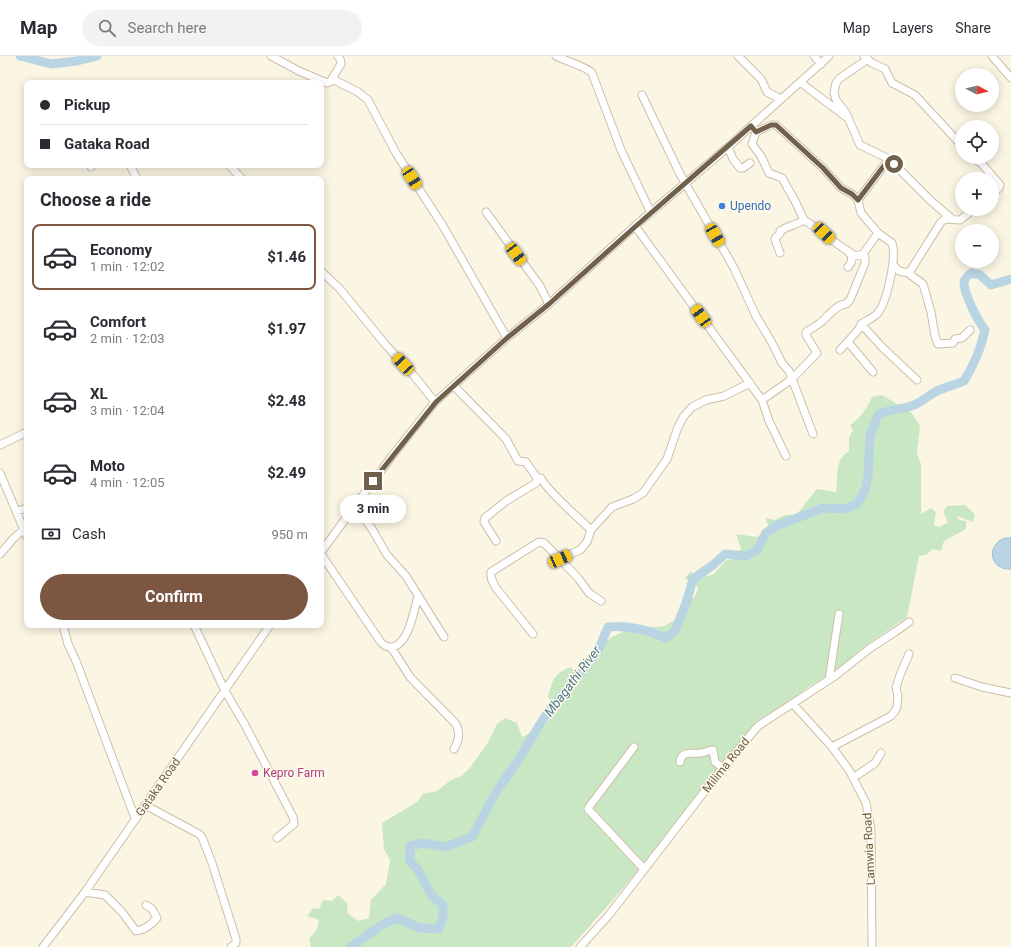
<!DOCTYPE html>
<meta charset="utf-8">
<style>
body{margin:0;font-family:Roboto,sans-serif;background:#f2f2f3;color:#2b2b33;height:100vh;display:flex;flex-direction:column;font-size:15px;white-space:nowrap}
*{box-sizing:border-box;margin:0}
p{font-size:13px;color:#7c7c81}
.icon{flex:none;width:22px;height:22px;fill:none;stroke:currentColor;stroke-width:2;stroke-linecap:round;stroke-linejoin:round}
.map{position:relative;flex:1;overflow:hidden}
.drawer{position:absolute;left:24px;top:120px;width:300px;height:452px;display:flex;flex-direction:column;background:#fff;border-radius:8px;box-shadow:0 2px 10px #0003}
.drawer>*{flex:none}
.guide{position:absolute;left:24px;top:24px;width:300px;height:88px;border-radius:8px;box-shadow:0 2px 10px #0003;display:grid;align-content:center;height:88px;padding:0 16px;background:#fff}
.needle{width:26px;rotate:97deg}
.controls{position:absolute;left:955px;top:12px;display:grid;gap:8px}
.controls a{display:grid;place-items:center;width:44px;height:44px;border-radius:50%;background:#fff;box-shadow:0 2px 10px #0003;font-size:20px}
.end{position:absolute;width:18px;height:18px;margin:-9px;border:5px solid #71604b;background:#fff;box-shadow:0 0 0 2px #fff}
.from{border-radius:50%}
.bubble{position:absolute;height:28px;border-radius:14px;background:#fff;box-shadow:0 2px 10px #0003;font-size:13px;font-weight:700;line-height:28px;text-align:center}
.car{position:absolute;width:12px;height:24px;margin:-12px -6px;border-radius:5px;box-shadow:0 0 3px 1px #0007;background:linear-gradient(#f5c518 24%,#345 0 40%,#f5c518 0 76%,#345 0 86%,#f5c518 0)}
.guide b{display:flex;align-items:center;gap:14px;height:38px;font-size:15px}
.guide b+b{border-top:1px solid #e1e1e2}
.guide i{width:10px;height:10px;background:#2b2b33}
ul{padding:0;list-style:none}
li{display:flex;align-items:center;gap:12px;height:66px;margin:0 8px 6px;padding:0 8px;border:2px solid transparent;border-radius:8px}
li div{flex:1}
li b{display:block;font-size:15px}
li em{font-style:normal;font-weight:700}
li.current{border-color:#7c5640}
li>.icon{width:36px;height:36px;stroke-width:1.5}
h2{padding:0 16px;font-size:18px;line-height:48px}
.pay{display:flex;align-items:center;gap:10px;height:44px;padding:0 16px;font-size:15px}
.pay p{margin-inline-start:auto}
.cta{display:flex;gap:8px;margin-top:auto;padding:8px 16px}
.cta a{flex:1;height:46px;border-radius:24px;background:#7c5640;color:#fff;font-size:16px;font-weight:700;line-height:46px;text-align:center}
header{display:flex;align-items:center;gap:24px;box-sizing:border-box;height:56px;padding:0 20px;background:#fff;border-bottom:1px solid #e1e1e2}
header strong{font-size:19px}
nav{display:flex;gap:22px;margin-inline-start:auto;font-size:14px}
.search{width:280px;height:36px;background:#f2f2f3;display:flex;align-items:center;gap:10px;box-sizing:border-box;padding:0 14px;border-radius:22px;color:#7c7c81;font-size:15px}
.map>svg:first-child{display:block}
.green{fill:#cae7c3}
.water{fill:#b9d5e3;stroke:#a0c2d4}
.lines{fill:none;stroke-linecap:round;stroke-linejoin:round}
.river{stroke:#b9d5e3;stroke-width:9}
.minor-casing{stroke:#cbbfab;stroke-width:9}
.minor{stroke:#fff;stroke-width:7}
.route{stroke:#71604b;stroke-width:5}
.shop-dot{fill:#3f7fe0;stroke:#fefae9;stroke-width:1.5}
.hotel-dot{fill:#d1479c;stroke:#fefae9;stroke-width:1.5}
.labels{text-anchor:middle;stroke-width:3;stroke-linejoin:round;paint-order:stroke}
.shop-label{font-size:12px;fill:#366cbe;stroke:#fefae9;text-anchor:start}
.street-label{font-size:12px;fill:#71604b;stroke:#fefae9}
.hotel-label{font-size:12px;fill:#b23c85;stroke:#fefae9;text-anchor:start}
.water-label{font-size:13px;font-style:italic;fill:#4c7891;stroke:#fefae9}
</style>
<header>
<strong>Map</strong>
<div class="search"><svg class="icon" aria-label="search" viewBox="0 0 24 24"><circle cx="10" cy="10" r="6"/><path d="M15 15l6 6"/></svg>Search here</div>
<nav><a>Map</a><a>Layers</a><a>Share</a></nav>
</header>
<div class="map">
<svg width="1011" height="891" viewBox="0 0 1011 891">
<rect width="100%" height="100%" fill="#fbf6e3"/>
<path class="green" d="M882,339L912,357L920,370L917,397L921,408V458L931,452L936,456L934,469L940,471L948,466L943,456L947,450L965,449L975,458L973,466L957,460L959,464L966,465V473L944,485L941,495L933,493L926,499L919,500L907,561L861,593L840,613L808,631L787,648L760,663L736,690L709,722L657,792L612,845L571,891H311L309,883L317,873L319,864L307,860L313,852L319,853L323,844L332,845L338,839L347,847L348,858L359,865L369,862L371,844L386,828L390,804L384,793L382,767L417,746L423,738L437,735L451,724L461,720L469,713L487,688L497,668L505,662L517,667L522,681L545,669L555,655L548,641C552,625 554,617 571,611L581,623L600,601L603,589L611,581L619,578L634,569L655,571L664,570L675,564L681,552L696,539L698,531L685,522L690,516C714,523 711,521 726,504L734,503L741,493L736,478L757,481L762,477H771L765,462L775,464L785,459L797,458L817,433L836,436C839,420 833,406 849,395V382L853,374L850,369C860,362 867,353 872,341Z"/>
<path class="water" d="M1005,482H1011V513C990,515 985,489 1005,482Z"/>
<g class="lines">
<path class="river" d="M20,0L51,8L77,5L97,0
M351,891L383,868L397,862L420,872L439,873L443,860V849L432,840L418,814L410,805V790L423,787L445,791L472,781L496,736L519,703L545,660L585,612L598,595L608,571C628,569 648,574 666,582L675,575L686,547L693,523L713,509L725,498L746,500L757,494L766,477L776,470L823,452L844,453L857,448L865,434L868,421L870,380L878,359C889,353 897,354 908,351C919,349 926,341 935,336C944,331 955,329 964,325C974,309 981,292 985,274C978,265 964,238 964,227C964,222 968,220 971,217L980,219L991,229L1011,223"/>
<g class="minor-casing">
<path id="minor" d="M271,0L299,15L327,27L330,26L341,8L340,3L338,0
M556,0C565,5 586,10 592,17L621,94L651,157
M738,0L761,23L767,36L781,43
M814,0L821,8
M864,0L872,7L885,13L892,27L915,39L962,90
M992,0L1011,22
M868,3L840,22L836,27L834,37L836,44L846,57L860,89L889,103L931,145L952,163
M332,23L358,36L368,44L396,97L443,170L507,282
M800,26L846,61
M642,39L680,118L734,212L756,260L771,285L782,307L789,315L813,378
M754,73L756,76L752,88L761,100L769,117L782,122L795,145L804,164L824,177L833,185L855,200L863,198
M728,91L733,103L740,112H743L750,107
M972,101L982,108L1000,129L999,132L992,138
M90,109L91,111
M130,109L137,123
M229,109L242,123
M858,144L889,103
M486,156L540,230L549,248
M635,170L762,344L792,323L817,297L806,279V276C811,273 816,270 820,267C828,261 836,248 846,248L850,244L865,207V201L863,198L878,177L861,157L858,144L852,138L841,132L823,112L776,69H771L756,76
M878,177L892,187C897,201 887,247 877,258C873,262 866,265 861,268L883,292L917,324
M780,197L775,183L776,181L780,178V175C788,170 796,169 804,164
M893,209L899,215L909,217L941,166L945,163L960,164L974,153
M848,211L851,207L852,199L849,197
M321,215L340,233L385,288L415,321L435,346
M908,217L923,228L931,256L935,280L938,288L953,287L955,283L962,282L970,274
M848,286L873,316
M840,294L859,273L861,268
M454,330L506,383L518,405L526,406L537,422L536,427L506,445L485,462L484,466L496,485
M762,344L769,365L786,400
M0,389L27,376
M0,417L27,481
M537,422H541C546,434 580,463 591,474
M355,450L372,473L387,499L406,520L444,581
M17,455L27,452
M321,496L392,400L435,346L507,282L549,248L635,170L728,91L829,0
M0,498L13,483L24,473
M321,498L380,585C383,589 387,592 393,591C409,587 414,554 418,540
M601,545L589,537L578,522L560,503L580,494L587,486L591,474L612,451L633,443L643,437L667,403L678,371L684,360L692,351L706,344L724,340L750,327
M63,569L68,588L76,605L135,762
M194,569L225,635L245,669L293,761L294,768L277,782
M533,578L496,532C493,526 490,523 491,516L539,486L544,487L560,503
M391,591L410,621L456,668C460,676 459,685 454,693
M955,622L982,631L1011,637
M829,624L839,558
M793,648L832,691L849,714L866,747L871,774L872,891
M634,691L589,751L588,753L644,813
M832,691L891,660L895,655L897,651L898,640L896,632L900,619L909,598
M680,706C682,694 692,698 701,697C705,697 708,694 713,694L715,706L723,712
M853,722L875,707L881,697
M145,749L199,778L202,781L212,807L236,883V887L231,891
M85,836L105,839L122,856L136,875C144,874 152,868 157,862L152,853L146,849
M43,891L85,836L270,569
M580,891L609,859L718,718L758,670L835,620L869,593L895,576L909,566"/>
</g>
<use href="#minor" class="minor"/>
</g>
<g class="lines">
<path class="route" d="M373,425L436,346L507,282L549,248L636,170L751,70L756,76L771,69H776L823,112L841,132L852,138L858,144L889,103L894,108"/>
</g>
<circle class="shop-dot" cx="722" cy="150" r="4"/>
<circle class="hotel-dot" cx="255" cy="717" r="4"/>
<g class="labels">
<g class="shop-label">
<text x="730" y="154">Upendo</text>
</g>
<g class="street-label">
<text transform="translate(726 709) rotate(-51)" y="4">Milima Road</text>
<text transform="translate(158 731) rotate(-55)" y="4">Gataka Road</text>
<text transform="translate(869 793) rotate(-93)" y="4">Lamwia Road</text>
</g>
<g class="hotel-label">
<text x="263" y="721">Kepro Farm</text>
</g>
<g class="water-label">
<text transform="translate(572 625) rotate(-53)" y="5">Mbagathi River</text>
</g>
</g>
</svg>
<div class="controls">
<a><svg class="needle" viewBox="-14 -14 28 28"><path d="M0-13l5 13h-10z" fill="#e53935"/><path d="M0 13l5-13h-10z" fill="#7c7c81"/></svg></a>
<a><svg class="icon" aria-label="locate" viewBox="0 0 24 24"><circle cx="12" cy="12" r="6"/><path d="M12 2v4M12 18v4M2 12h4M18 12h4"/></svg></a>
<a>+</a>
<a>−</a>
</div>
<i class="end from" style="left:894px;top:108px"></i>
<i class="end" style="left:373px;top:425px"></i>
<div class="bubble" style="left:340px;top:439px;width:66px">3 min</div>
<i class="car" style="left:412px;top:122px;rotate:147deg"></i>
<i class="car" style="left:824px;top:177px;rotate:134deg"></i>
<i class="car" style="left:715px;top:179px;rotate:150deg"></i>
<i class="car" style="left:516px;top:198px;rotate:143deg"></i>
<i class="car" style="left:701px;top:260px;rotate:324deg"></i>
<i class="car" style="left:403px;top:308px;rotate:317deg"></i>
<i class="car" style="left:560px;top:503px;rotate:66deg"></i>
<div class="guide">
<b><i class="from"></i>Pickup</b>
<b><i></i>Gataka Road</b>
</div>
<section class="drawer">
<h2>Choose a ride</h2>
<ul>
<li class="current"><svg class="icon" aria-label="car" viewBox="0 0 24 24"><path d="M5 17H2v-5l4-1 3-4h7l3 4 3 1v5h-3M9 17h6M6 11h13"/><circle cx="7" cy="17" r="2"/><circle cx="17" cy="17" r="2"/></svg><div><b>Economy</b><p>1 min · 12:02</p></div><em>$1.46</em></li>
<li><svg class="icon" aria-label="car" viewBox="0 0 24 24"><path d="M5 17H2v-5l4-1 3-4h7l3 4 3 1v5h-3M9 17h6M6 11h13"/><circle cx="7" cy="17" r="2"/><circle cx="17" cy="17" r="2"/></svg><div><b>Comfort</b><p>2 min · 12:03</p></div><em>$1.97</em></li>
<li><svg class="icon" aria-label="car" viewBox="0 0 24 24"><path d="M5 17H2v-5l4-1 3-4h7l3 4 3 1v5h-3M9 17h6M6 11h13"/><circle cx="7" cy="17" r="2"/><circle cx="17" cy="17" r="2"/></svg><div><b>XL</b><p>3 min · 12:04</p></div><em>$2.48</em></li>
<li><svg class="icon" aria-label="car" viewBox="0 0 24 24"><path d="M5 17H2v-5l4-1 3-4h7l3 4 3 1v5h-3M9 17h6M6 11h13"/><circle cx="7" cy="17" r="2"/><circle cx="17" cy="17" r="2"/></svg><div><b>Moto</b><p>4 min · 12:05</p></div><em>$2.49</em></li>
</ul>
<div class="pay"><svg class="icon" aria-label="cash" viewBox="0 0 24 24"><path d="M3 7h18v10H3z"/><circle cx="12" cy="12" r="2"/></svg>Cash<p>950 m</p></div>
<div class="cta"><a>Confirm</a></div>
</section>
</div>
